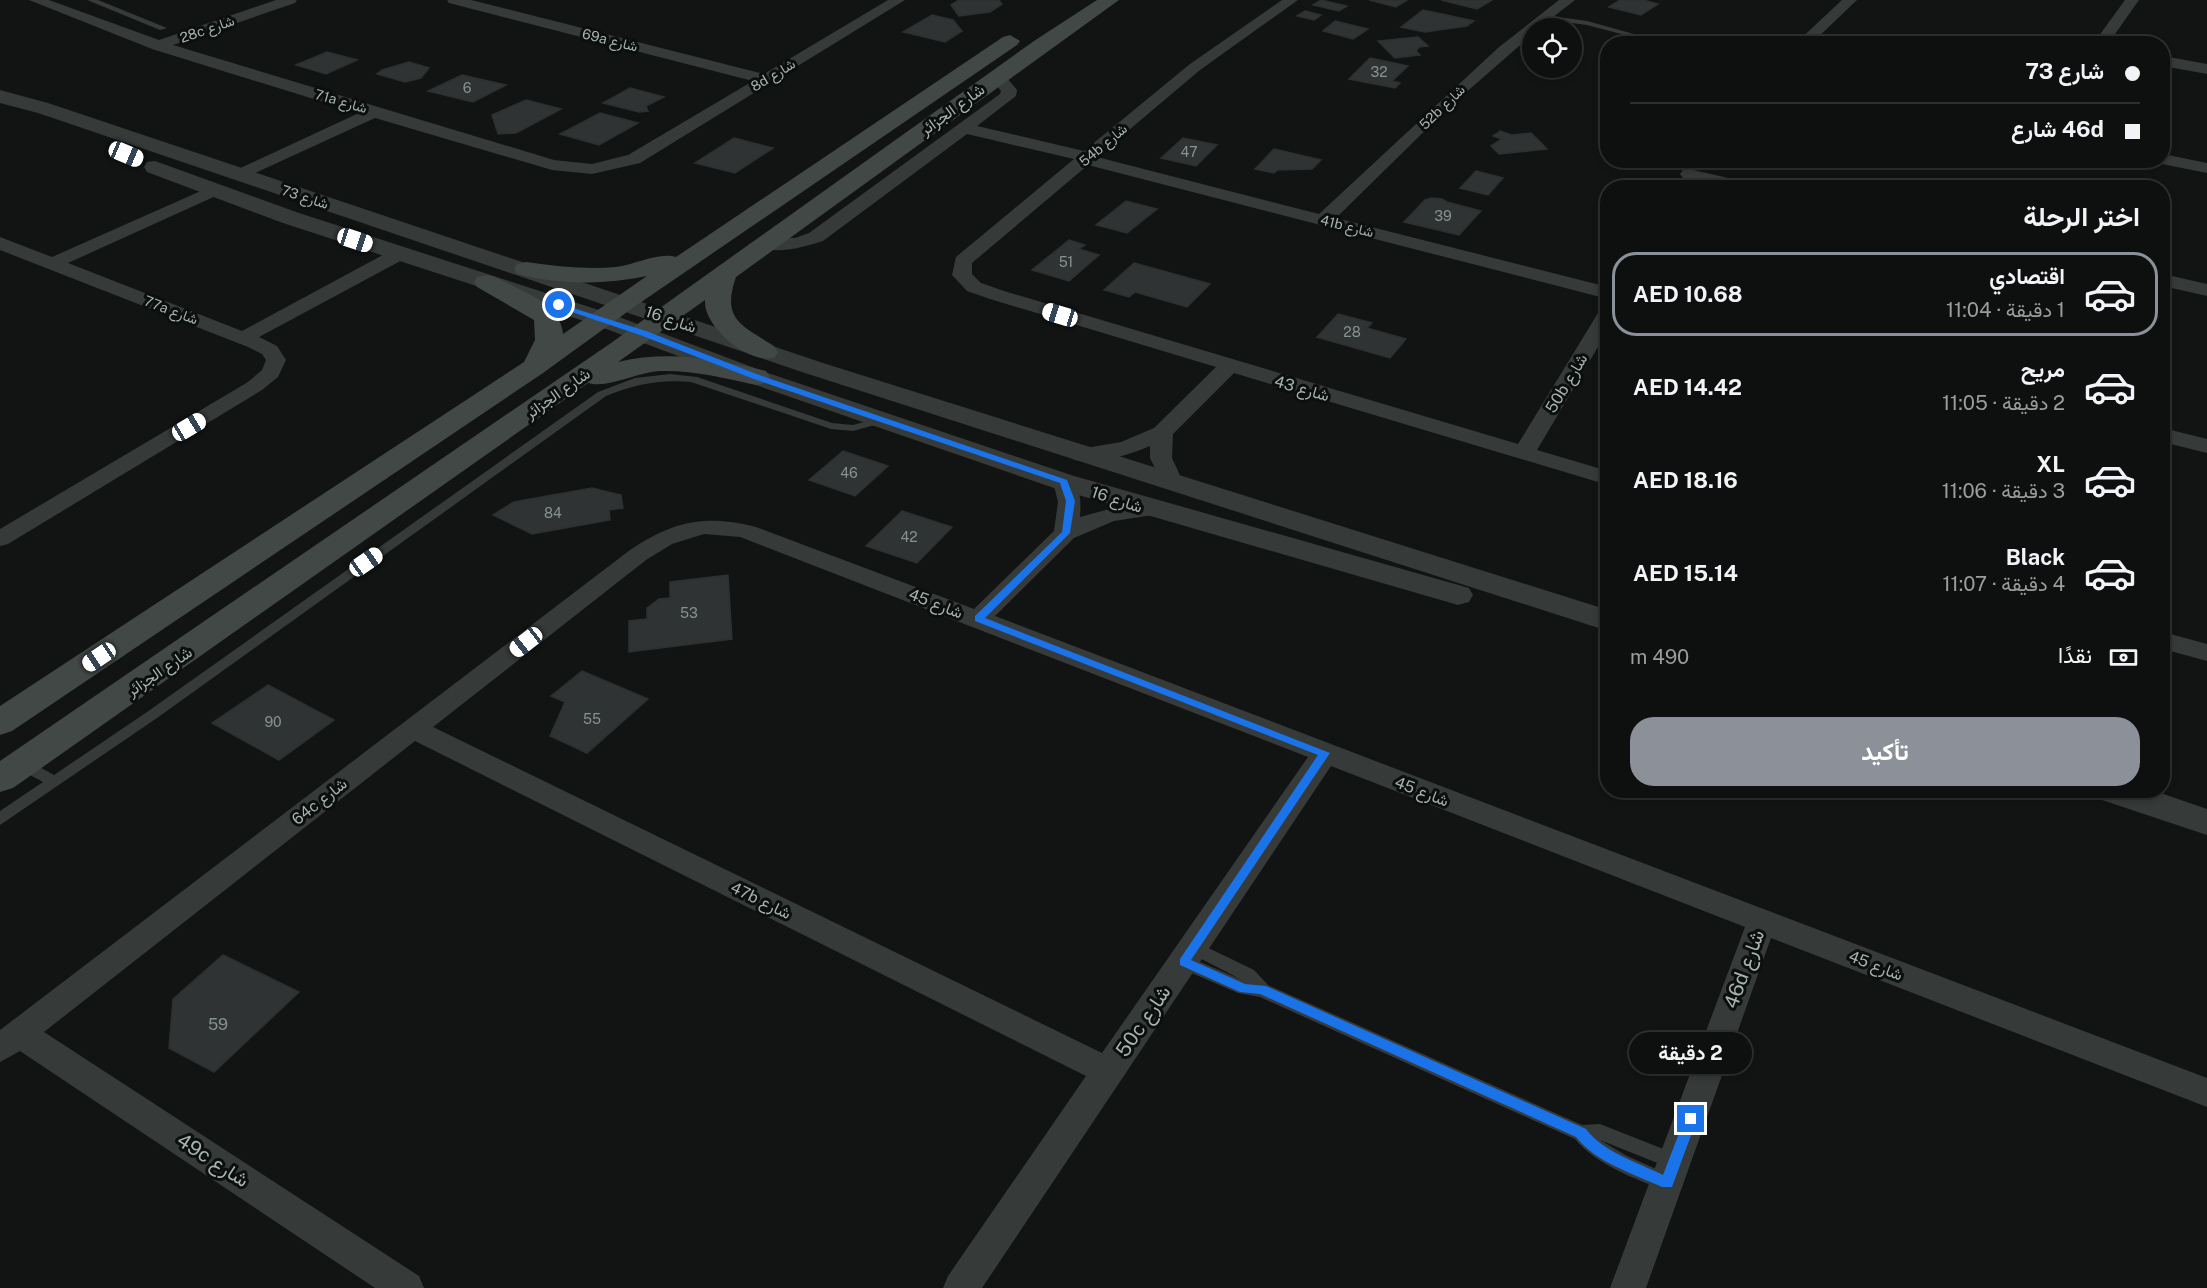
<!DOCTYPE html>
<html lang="ar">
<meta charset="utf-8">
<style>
body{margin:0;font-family:"Public Sans",Vazirmatn,sans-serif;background:#1c1d1d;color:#f1f3f6;direction:rtl;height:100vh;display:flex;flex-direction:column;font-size:22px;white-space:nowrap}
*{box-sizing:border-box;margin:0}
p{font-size:20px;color:#9b9c9e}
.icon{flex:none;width:33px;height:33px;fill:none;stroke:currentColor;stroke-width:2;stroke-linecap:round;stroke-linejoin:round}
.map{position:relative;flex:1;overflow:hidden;direction:ltr}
.side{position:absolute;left:1600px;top:180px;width:570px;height:618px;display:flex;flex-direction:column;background:#0e0f0f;border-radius:24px;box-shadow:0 3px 9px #0003,0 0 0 2px #2e2f2f;direction:rtl}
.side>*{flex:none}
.guide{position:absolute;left:1600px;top:36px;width:570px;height:132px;border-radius:24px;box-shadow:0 3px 9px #0003,0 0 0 2px #2e2f2f;direction:rtl;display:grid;align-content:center;height:132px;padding:0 30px;background:#0e0f0f}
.controls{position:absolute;left:1522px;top:18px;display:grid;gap:12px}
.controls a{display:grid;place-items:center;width:60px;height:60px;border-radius:50%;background:#0e0f0f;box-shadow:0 3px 9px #0003,0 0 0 2px #2e2f2f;font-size:30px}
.end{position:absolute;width:27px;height:27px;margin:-14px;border:8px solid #1a73e8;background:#fff;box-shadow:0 0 0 3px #fff}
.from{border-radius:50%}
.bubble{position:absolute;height:42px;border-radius:21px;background:#0e0f0f;box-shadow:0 3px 9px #0003,0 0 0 2px #2e2f2f;font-size:20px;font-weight:700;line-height:42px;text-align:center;direction:rtl}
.car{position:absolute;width:18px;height:36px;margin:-18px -9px;border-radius:8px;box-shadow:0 0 4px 2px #0007;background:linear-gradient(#fff 24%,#345 0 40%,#fff 0 76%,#345 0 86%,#fff 0)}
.guide b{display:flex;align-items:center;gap:21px;height:57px;font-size:22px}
.guide b+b{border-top:2px solid #2e2f2f}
.guide i{width:15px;height:15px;background:#f1f3f6}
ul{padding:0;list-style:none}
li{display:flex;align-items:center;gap:18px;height:84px;margin:0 12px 9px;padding:0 18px;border:3px solid transparent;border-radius:24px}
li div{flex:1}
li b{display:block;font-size:22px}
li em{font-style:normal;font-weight:700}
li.selected{border-color:#8c9099}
li>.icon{width:54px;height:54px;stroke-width:1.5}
h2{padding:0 30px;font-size:27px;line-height:72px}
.pay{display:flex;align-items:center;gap:15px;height:66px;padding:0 30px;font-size:22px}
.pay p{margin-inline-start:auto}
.primary-button{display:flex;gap:12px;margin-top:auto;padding:12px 30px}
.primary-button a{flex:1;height:69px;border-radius:24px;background:#8c9099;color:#fff;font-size:24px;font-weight:700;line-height:69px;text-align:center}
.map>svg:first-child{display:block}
.building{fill:#2f3333;stroke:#2c302f;stroke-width:1.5}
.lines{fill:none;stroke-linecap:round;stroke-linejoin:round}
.service{fill:#363a39;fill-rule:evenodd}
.minor{fill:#363a39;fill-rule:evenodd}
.tertiary{fill:#363a39;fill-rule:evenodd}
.secondary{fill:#424846;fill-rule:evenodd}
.route{fill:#1a73e8}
.labels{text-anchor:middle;stroke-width:6;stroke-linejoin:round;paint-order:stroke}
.far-street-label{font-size:14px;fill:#a5b3ae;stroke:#0d0f0f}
.number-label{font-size:14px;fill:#88938f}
.street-label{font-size:16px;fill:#a5b3ae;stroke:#0d0f0f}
.near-number-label{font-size:16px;fill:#88938f}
.near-street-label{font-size:20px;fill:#a5b3ae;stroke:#0d0f0f}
</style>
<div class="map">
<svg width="2207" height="1288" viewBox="0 0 2207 1288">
<rect width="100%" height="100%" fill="#121414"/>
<path class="building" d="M959,0H999L1002,4L990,12L959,16L951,5Z
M1321,0L1347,6L1339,11L1313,5Z
M1369,0H1407L1396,7Z
M1441,0H1492L1477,9Z
M1620,0H1643L1658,4L1641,15L1609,7Z
M1423,10L1474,21L1467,26L1425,32L1401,27Z
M1305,11L1321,15L1314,20L1297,16Z
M932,15L953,20L962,31L945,42L903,32Z
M1335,21L1368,29L1353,39L1323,31Z
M1418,37L1428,46L1419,47L1416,51L1420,55L1395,58L1378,41Z
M327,52L357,60L326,74L296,65Z
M1370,58L1408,66L1392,81L1400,83L1395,88L1349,79Z
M409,62L429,68L421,78L405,82L377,74L382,70Z
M462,75L506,85L473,102L428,91Z
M630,88L664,97L646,106L648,111L639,112L603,103Z
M526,100L561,109L516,133L498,134L492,115Z
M600,113L638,123L599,145L560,134Z
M1500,131L1512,135L1531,133L1547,149L1499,154L1491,146L1502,139L1493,136Z
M734,138L773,148L735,173L695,163Z
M1183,138L1217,145L1196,166L1161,158Z
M1274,149L1321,160L1312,169L1278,170L1274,173L1255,169Z
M1476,171L1503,178L1488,195L1460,188Z
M1431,198L1442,199L1447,202L1481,211L1459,235L1404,222L1425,200Z
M1126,201L1157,209L1127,233L1096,225Z
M1069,240L1085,245L1079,249L1099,255L1069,281L1032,270Z
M1134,263L1210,284L1187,307L1135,292L1129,297L1104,290Z
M1338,314L1372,323L1367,328L1406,339L1390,358L1317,337Z
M843,451L888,466L855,496L809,480Z
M592,488L621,495L623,508L609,510L610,520L532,534L493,515L514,502Z
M902,511L952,527L917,563L866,546Z
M728,575L732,639L629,652V621L647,619V608L659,599L670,598V582Z
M582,671L648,699L587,753L550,736L565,702L551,696Z
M268,685L334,720L279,760L212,723Z
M223,955L299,992L214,1072L169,1048L173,999Z"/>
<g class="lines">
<path class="service" d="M87,0H98L167,28L160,30Z
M1544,15L1587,21L1652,39L1648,41L1587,25L1541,19V15Z
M670,374L697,377L832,423L853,425L882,417L888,420L886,422L853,431L831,429L691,382C661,379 634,384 606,396L157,718L0,825V811L43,782L17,768L15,764L17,760H27L54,775L147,712L598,392L635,378Z
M1194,941L1254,970L1268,985L1582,1125L1600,1124L1681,1156L1684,1162L1681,1168L1675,1170L1600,1140L1627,1156L1674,1177L1676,1183L1674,1189L1667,1191C1635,1179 1597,1165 1575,1139L1260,997L1238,993L1178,967L1176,962L1178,957L1184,955L1242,980L1188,952L1186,947L1188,942Z"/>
<path class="minor" d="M29,0H49L159,40L276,0H297L295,3L173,45L554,160L592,164L628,155L753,81L449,3L447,0H471L764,74L888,0H905L640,163L592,174L552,170L375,118L240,180L234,179L231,175L234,171L359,113L152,49Z
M1282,0H1298L1200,70L1097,157L1319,214L1498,48L1559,0H1575L1539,28H1533V34L1447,109L1336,218L1608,287V299L1088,165L972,263V274L981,283L1004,291L1518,444L1598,313L1601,309L1608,307V330L1537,450L1608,471V485L1234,373L1173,434L1172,458L1184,484L1181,489H1165L1150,458V446C1129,455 1097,465 1074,460L1071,455L1074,450L1121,442L1154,428L1216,367L990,299L967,291L952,275L956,257L1074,159L967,134L823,241C808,246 768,258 758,243L767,237L795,238L809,233L1000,94L1001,91L989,76L991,73H1003L1017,90L1016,96L977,126L1084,151L1190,64Z
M1842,0H1857L1811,44H1795Z
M2125,0H2139L2108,44H2093Z
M2163,56L2207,64V74L2163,66Z
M2163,154L2207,163V173L2157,163L2155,160H2163Z
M1689,169L1754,184L1756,188H1724L1683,178L1680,174L1683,170Z
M212,186L218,187L221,191L218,195L68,263L242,331L392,250H406L408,254L406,258L259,337L277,346L286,360L278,377L262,390L8,544L0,546V529L248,382L262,370L266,360L262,354L248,347L0,250V237L52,257Z
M2163,274L2207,284V296L2163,286Z
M2163,428L2207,439V453L2163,442Z
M1064,475L1072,477C1081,490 1081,503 1080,517L1128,504L1151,502L1159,504L1163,509L1159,514L1114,521L1074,538L995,616L2207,1078V1107L1771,938L1646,1288H1610L1745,927L1331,766L982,1288H943L948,1276L1086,1076L415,741L44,1032L419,1276L424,1288H375L20,1051L0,1062V1030L630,550C673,521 706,514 756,527L974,609L1054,531L1058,502L1053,482L1056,477ZM704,534L740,537L1308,757L1102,1053L433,727L646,560L672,544Z
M2163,632L2207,644V661L2163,649Z"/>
<path class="tertiary" d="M0,90L48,103L823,363L1608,610V631L805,373L38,113L0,103Z
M155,161L299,213L611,314L765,372L1074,476L1469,588L1473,595L1469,602L1458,605L1054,488L747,382L593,324L283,223L147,172L144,167L147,162Z
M2094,790H2152L2207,809V835L2099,799Z"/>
<path class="secondary" d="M1097,0H1119L736,277C721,320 742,325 774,346L778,352L774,358C748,364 703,327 705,300L618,362C669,350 715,359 766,371L770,377L766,383L756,385C724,378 693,370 660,371C637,372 608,389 588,383L13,788L0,792V761L611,343L1034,41Z
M1010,35L1020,41L1017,45L634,307L543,373L12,731L0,735V706L524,362L535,340L534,320L477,287L474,282L477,277L486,275L495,277C519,290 561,303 563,334L647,276C605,285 560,285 517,274L514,269L517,264L526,262C556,266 586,270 616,267C635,265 658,252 676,257L1003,37Z"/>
</g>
<path class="route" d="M557,303L646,331L759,375L1067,480L1075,501L1070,533L985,618L1330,753L1191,960L1245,984L1266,986L1586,1129C1603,1152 1637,1162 1663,1175L1686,1115H1695L1697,1119L1672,1187H1662C1634,1174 1595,1162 1576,1137L1260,994L1240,992L1180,965V959L1318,755L975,621V616L1062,532L1066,501L1060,483L754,379L640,335L557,307Z"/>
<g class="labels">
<g class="far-street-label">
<text transform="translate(207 29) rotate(-19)" y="5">28c شارع</text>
<text transform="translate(610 40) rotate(14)" y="5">69a شارع</text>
<text transform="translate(773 75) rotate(-31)" y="5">8d شارع</text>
<text transform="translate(341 101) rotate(16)" y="5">71a شارع</text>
<text transform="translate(1442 107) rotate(-44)" y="5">52b شارع</text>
<text transform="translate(1103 145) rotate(-40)" y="5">54b شارع</text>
<text transform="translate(305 197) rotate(18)" y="5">شارع 73</text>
<text transform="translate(1347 226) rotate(14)" y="5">41b شارع</text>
<text transform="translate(171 310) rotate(21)" y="5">77a شارع</text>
</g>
<g class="number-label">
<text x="1379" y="77">32</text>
<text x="467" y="93">6</text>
<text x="1189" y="157">47</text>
<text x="1443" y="221">39</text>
<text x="1066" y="267">51</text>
<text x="1352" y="337">28</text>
<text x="849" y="478">46</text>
<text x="553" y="518">84</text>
<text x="909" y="542">42</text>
<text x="689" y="618">53</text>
<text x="592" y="724">55</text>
<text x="273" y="727">90</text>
</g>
<g class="street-label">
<text transform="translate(952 109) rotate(-36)" y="6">شارع الجزائر</text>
<text transform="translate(671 319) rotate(19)" y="6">شارع 16</text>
<text transform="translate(1566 383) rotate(-59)" y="6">50b شارع</text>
<text transform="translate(1302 388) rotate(16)" y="6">شارع 43</text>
<text transform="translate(557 393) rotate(-35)" y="6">شارع الجزائر</text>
<text transform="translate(1117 499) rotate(18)" y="6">شارع 16</text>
<text transform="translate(936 603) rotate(21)" y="6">شارع 45</text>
<text transform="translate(159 671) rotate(-34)" y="6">شارع الجزائر</text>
<text transform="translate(1422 791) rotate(21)" y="6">شارع 45</text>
<text transform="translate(319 801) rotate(-38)" y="6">64c شارع</text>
<text transform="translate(761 900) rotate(26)" y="6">47b شارع</text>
<text transform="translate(1876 965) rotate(21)" y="6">شارع 45</text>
</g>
<g class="near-number-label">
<text x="218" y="1030">59</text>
</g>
<g class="near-street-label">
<text transform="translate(1744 969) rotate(-70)" y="7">46d شارع</text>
<text transform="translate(1143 1021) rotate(-56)" y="7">50c شارع</text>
<text transform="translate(213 1160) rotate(33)" y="7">49c شارع</text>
</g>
</g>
</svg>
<div class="controls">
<a><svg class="icon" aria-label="locate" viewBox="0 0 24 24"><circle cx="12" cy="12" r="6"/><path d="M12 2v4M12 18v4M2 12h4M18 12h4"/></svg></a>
</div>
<i class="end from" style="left:559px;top:305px"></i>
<i class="end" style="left:1691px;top:1119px"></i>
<div class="bubble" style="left:1629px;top:1032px;width:123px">2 دقيقة</div>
<i class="car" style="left:126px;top:154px;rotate:113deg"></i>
<i class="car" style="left:355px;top:240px;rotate:108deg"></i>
<i class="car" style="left:1060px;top:315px;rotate:287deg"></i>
<i class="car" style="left:189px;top:427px;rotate:59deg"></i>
<i class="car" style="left:366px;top:562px;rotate:55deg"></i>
<i class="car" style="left:526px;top:642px;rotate:232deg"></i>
<i class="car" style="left:99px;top:657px;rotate:236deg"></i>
<div class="guide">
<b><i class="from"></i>شارع 73</b>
<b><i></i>46d شارع</b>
</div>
<section class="side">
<h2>اختر الرحلة</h2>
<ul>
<li class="selected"><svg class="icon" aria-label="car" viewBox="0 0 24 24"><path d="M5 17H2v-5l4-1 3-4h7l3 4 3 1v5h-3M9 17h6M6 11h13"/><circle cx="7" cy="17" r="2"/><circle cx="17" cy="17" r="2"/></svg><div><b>اقتصادي</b><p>1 دقيقة · 11:04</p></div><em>AED 10.68</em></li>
<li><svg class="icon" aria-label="car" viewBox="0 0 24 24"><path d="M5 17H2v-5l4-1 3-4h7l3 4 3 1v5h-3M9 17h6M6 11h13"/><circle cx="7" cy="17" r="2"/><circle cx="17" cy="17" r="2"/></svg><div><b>مريح</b><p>2 دقيقة · 11:05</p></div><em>AED 14.42</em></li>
<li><svg class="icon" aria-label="car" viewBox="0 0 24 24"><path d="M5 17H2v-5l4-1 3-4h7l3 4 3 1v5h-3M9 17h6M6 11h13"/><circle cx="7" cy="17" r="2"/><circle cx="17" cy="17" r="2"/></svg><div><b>XL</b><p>3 دقيقة · 11:06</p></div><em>AED 18.16</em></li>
<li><svg class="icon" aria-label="car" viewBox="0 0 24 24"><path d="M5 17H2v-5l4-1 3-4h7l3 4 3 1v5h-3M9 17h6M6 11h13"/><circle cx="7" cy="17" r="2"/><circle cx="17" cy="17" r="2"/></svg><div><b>Black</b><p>4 دقيقة · 11:07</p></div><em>AED 15.14</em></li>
</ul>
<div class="pay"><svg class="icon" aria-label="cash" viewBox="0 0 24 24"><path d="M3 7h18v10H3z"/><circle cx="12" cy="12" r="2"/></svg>نقدًا<p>490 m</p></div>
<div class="primary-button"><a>تأكيد</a></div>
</section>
</div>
